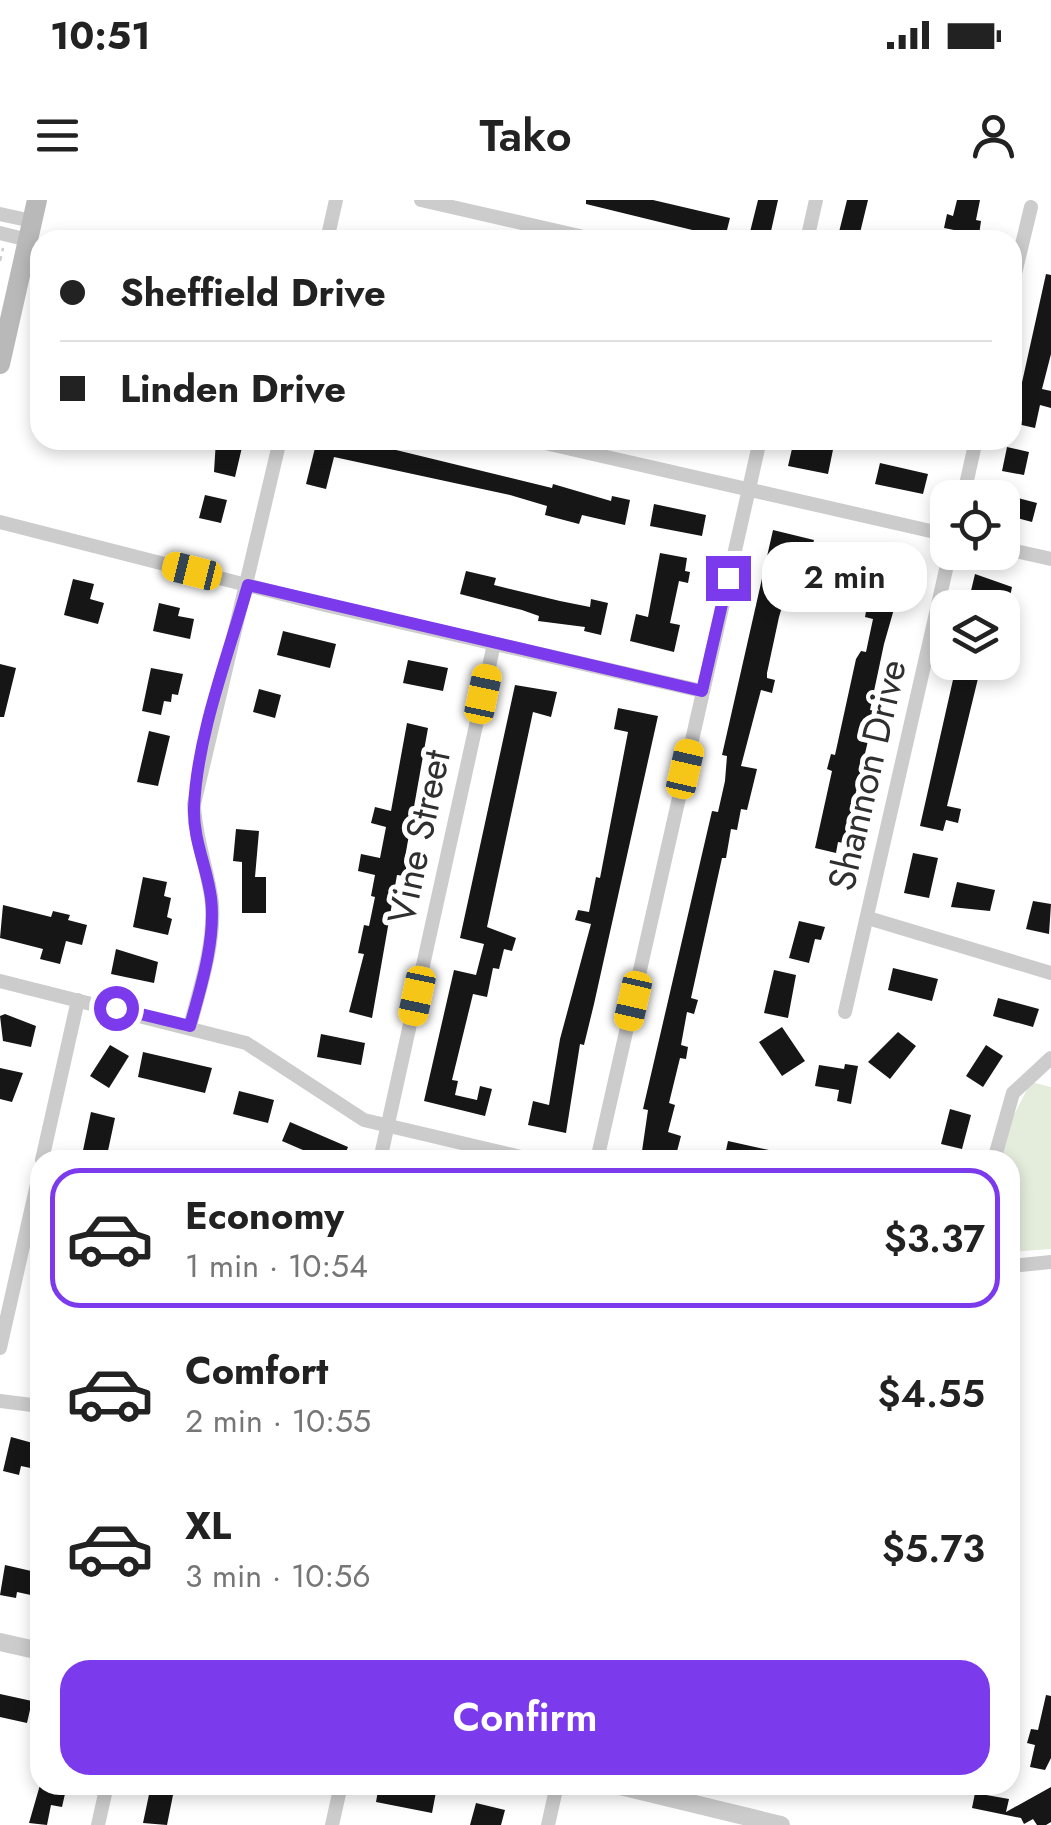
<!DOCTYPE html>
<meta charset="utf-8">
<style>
body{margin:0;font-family:Jost,sans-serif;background:#f2f2f2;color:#222;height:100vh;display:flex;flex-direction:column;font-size:38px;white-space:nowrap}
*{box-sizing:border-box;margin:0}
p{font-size:32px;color:#767676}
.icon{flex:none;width:55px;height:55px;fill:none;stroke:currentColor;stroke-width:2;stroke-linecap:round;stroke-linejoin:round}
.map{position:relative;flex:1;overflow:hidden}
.drawer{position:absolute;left:30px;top:950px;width:990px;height:645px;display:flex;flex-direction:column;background:#fff;border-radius:30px;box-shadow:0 5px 15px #0003}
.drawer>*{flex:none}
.top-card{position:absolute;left:30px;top:30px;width:992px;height:220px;border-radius:30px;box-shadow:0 5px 15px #0003;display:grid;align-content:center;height:220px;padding:0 30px;background:#fff}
.buttons{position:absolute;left:930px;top:280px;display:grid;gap:20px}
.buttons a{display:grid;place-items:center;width:90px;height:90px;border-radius:20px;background:#fff;box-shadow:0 5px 15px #0003;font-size:50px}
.end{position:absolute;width:45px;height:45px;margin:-22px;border:12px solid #7c3aed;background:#fff;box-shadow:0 0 0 5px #fff}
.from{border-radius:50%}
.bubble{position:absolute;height:70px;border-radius:30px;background:#fff;box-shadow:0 5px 15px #0003;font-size:32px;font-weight:600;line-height:70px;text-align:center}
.car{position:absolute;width:30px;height:60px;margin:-30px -15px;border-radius:12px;box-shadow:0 0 8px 2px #0007;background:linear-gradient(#f5c518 24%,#345 0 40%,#f5c518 0 76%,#345 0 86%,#f5c518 0)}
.top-card b{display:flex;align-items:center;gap:35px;height:95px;font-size:38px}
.top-card b+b{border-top:2px solid #e0e0e0}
.top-card i{width:25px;height:25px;background:#222}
ul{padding:18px 0 0;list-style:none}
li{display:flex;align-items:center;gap:30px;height:140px;margin:0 20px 15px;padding:0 10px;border:5px solid transparent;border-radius:30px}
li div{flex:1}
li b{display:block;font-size:38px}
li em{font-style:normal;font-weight:600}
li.current{border-color:#7c3aed}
li>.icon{width:90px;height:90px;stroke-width:1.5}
.action{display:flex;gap:20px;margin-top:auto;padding:20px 30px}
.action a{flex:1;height:115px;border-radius:30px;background:#7c3aed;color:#fff;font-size:40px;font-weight:600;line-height:115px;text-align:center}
.status{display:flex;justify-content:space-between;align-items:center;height:70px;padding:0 50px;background:#fff;direction:ltr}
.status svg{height:28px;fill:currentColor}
header{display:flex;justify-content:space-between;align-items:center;height:130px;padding:0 30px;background:#fff;font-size:45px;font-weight:600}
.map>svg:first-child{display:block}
.green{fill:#e4ecdc}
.building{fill:#161616}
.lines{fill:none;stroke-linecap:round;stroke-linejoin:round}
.path{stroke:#ccc;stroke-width:2.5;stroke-dasharray:5 5;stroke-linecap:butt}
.minor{stroke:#ccc;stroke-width:14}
.tertiary{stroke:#ccc;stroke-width:18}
.secondary{stroke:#b9b9b9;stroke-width:20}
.route{stroke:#7c3aed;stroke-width:12}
.labels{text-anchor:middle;stroke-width:10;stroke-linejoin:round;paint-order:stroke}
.street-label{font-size:38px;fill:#2f2f2f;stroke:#fff}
</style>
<div class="status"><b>10:51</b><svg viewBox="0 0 49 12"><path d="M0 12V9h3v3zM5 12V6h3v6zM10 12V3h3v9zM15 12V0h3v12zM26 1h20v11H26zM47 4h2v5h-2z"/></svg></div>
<header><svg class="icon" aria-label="menu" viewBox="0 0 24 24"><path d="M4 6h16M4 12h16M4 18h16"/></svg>Tako<svg class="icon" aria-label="person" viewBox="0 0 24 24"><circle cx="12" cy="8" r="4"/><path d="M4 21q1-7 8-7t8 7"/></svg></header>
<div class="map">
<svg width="1051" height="1625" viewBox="0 0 1051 1625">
<rect width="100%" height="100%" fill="#fff"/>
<path class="green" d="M1031,882L1051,887V1049L1010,1052V960H1001L1009,924Z"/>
<path class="building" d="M586,0H653L730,18L725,38L586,4Z
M758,0H778L769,40H748Z
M847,0H868L859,37L839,32Z
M957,0H980L976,20L981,21L979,35L944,28L947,14L953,16Z
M1046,74L1051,75V154L1042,189L1051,191V208L1040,205L1035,228L1013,223Z
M216,240L243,243L235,277L214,272Z
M317,240L348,246L350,240H355L552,288L553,284L611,301L612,296L630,300L625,325L582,315L579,324L545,315L547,306L510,295L334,257L326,289L306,284Z
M794,240H835L828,274L788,266Z
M1007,247L1029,252L1024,275L1002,271Z
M880,263L928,274L923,294L875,284Z
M1002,294L1037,303L1032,322L1002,314Z
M205,295L227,300L221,323L199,318Z
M654,304L706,315L702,336L650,326Z
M773,330L814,340L808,362L790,358L785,382L796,384L793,399L785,397L779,417L767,473V478L775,480L772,493L761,490L741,566L757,569L747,610L741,609L737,630L731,629L726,658H722L691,798L698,800L694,814L687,812L681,845L688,847L686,859L680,858L669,903L675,905L668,932L681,936L675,959L642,951L648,910L643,909L712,611L718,612L725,581L727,556L722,555Z
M863,350L908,360L884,444L870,510L875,511L844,643L838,642L836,653L815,648L832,571L827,569L831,554L835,555L856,459L861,451L866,452L873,419L865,417L867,406L878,409L884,379L858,372Z
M660,353L687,358L685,371L690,372L688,383L679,381L670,423L680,425L674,452L630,441L636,414L648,417Z
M466,371L496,378L494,385L560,401L590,407L591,399L608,403L601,435L584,431L585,427L538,421L539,416L522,410L460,394Z
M975,374L1012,387L1008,407L969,399Z
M73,379L94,384L90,399L104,403L98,424L64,415Z
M159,403L180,408L178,416L194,419L190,439L153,431Z
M283,431L336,444L330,468L277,455Z
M408,460L448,468L443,491L403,483Z
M957,462H982L947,606L961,609L958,623L946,620L943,631L920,626Z
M0,464L16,468L4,517H0Z
M151,468L183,474L178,495L172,494L171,502L164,501L161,515L142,511Z
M515,485L557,492L551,517L533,512L487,727L516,738L512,751L504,749L499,769L493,768L487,797L473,794L452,880L458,881L455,895L477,900L480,886L492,889L485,916L424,901L454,770L476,775L484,744L460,738Z
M259,489L281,495L275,518L253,512Z
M618,508L658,516L594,804L584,845L580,844L566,933L528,925L533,901L549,905L560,839L591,724L575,720L578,710L589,712L596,677L600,678L628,532L614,529Z
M407,523L428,528L404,663L407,664L405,676L397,675L372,818L349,812L364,754L358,753L364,725L369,726L375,697L371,696L375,675L358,671L361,654L380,658L386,627L371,623L375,607L391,611Z
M149,531L170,536L158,586L137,582Z
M236,629L259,631L255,677H266V713H242V662L233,661Z
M913,653L938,658L929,698L904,693Z
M143,677L167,682L164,696L171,698L167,717L172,719L168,735L133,727Z
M957,682L995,690L990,711L951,707Z
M1033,701L1051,704L1049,734L1026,729Z
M3,705L51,717L53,711L70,715L68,720L87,725L82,745L66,741L60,764L40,759L43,749L0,738Z
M799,721L825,727L821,740L815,739L809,763L789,758Z
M116,749L158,762L154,783L111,774Z
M893,768L938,779L932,801L888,790Z
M774,770L796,775L788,818L764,813Z
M998,798L1039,809L1033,827L993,816Z
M5,814L36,826L31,847L3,841L0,816Z
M782,827L805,861L782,876L759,842Z
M898,832L916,846L890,879L868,862Z
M321,834L365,843L361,865L317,857Z
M110,845L129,856L109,888L90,876Z
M986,845L1003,856L983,887L966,876Z
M143,852L212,868L205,893L138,877Z
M845,864L858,866L851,904L837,901L839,890L815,886L819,865L844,869Z
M0,868L23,873L12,902L0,899Z
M239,891L274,900L268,923L233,914Z
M950,909L971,915L962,949L941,944Z
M91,912L115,918L106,960H81Z
M290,922L348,947L343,960H326L282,941Z
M728,941L792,955V960H724Z
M11,1237L40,1245V1270L21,1266L19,1275L3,1271Z
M5,1365L40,1373V1397L17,1392L16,1398L0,1395Z
M0,1494L32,1501L27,1523L0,1517Z
M1046,1495L1051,1496V1558L1045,1570L1030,1567L1035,1545L1027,1543L1031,1529L1038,1530Z
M40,1585H67L62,1607L51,1605L47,1625L29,1623Z
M151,1585H175L167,1625L143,1623Z
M379,1585L436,1592L432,1613L376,1602Z
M1051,1587V1622L1046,1625H1037L1033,1619L1024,1624L1021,1618L972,1608L975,1593L1009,1599L1006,1612Z
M476,1603L505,1610L501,1625H470Z"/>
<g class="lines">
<path class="path" d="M0,61L3,48"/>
<path class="minor" d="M421,0L597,40
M0,14L32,21
M0,33L28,40
M327,40L336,0
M807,40L816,0
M1012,86L1031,7
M532,240L948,335
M963,298L976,240
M0,322L325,405L702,491
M1002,348L1051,359
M868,718L1051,773
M0,781L246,843L364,920L534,960
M845,812L950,352
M190,826C200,788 215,743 212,703C208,669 195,639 194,604L280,240
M42,960L78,800
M380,960L494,444
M597,960L760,240
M994,960L1013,893L1051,858
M1010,1066L1051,1062
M0,1148L40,971
M0,1201L40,1206
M98,1625L107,1585
M332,1625L341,1585
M548,1625L557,1585"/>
<path class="tertiary" d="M0,1442L40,1451
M616,1585L781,1625"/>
<path class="secondary" d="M0,164L37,0"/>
</g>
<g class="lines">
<path class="route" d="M116,808L190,826C201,787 216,739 211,698C207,667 193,640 194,608C197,535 228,456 248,385L702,491L728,378"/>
</g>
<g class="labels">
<g class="street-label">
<text transform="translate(867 575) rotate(-77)" y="13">Shannon Drive</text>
<text transform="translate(419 637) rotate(-78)" y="13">Vine Street</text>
</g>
</g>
</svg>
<div class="buttons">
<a><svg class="icon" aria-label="locate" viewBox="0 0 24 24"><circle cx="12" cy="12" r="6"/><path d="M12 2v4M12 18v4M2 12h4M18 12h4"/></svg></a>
<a><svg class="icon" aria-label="layers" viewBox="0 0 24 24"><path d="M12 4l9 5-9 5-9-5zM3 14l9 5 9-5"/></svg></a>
</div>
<i class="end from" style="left:116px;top:808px"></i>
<i class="end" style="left:728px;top:378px"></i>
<div class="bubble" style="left:762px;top:342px;width:165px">2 min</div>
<i class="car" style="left:192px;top:371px;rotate:284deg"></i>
<i class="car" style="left:483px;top:494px;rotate:12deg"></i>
<i class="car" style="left:685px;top:569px;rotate:13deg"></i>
<i class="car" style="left:417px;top:796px;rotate:192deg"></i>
<i class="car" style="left:633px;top:801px;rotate:193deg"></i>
<div class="top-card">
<b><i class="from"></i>Sheffield Drive</b>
<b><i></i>Linden Drive</b>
</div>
<section class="drawer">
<ul>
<li class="current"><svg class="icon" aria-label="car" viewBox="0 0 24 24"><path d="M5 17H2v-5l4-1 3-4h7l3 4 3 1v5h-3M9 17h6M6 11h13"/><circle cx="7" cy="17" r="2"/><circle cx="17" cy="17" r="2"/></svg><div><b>Economy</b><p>1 min · 10:54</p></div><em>$3.37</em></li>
<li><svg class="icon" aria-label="car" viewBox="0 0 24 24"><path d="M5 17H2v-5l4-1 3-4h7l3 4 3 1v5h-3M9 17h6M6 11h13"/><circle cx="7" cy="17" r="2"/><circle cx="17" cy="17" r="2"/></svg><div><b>Comfort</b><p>2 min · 10:55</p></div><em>$4.55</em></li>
<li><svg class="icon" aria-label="car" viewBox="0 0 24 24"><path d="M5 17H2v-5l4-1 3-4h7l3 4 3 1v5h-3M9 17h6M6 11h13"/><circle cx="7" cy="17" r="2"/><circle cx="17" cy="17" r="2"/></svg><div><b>XL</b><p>3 min · 10:56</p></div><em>$5.73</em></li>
</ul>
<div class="action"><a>Confirm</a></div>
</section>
</div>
